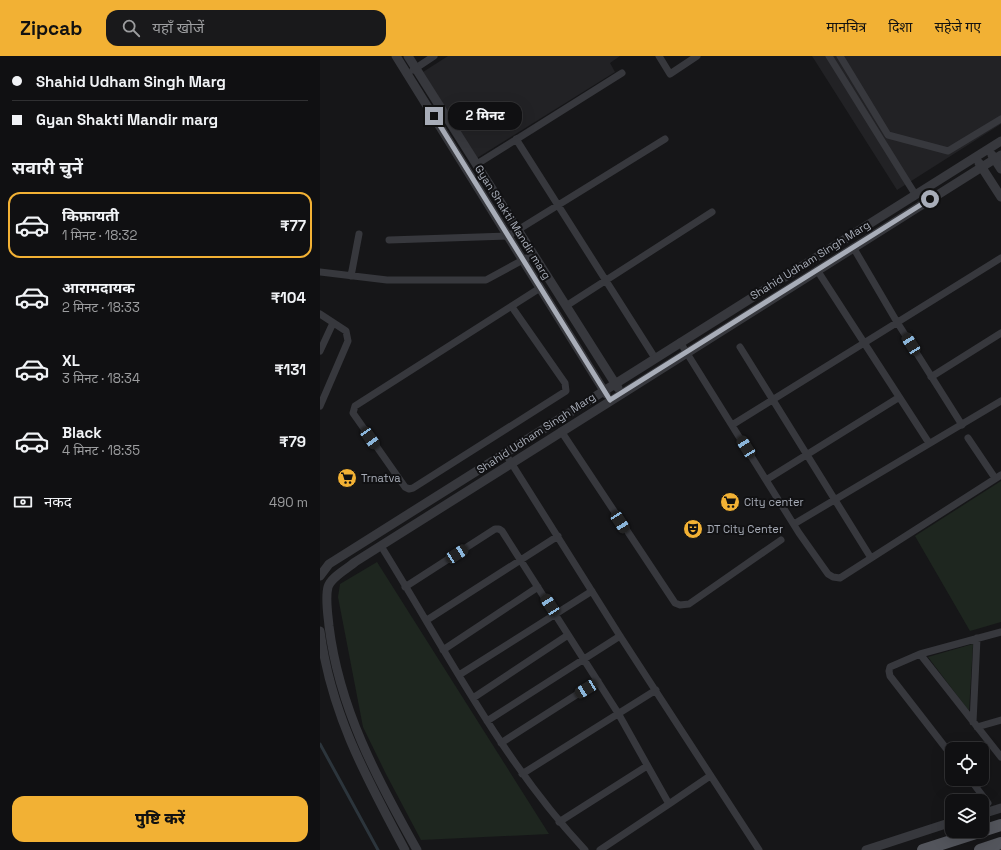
<!DOCTYPE html>
<html lang="hi">
<meta charset="utf-8">
<style>
body{margin:0;font-family:"Space Grotesk","Noto Sans Devanagari",sans-serif;background:#19191b;color:#f1f3f6;height:100vh;display:flex;flex-direction:column;font-size:15px;white-space:nowrap}
*{box-sizing:border-box;margin:0}
p{font-size:13px;color:#9c9d9f}
.icon{flex:none;width:22px;height:22px;fill:none;stroke:currentColor;stroke-width:2;stroke-linecap:round;stroke-linejoin:round}
.map{position:relative;flex:1;overflow:hidden}
.panel{display:flex;flex-direction:column;background:#101012;width:320px}
.panel>*{flex:none}
.guide{display:grid;align-content:center;height:88px;padding:0 12px;background:#101012}
.tools{position:absolute;left:625px;top:686px;display:grid;gap:8px}
.tools a{display:grid;place-items:center;width:44px;height:44px;border-radius:8px;background:#101012;box-shadow:0 4px 16px #0002,0 0 0 1px #303032;font-size:20px}
.end{position:absolute;width:18px;height:18px;margin:-9px;border:5px solid #a8adb8;background:#111;box-shadow:0 0 0 2px #111}
.from{border-radius:50%}
.bubble{position:absolute;height:28px;border-radius:12px;background:#101012;box-shadow:0 4px 16px #0002,0 0 0 1px #303032;font-size:13px;font-weight:800;line-height:28px;text-align:center}
.car{position:absolute;width:12px;height:24px;margin:-12px -6px;border-radius:5px;box-shadow:0 0 3px 1px #0007;background:linear-gradient(#222 24%,#8ab4d8 0 40%,#222 0 76%,#8ab4d8 0 86%,#222 0)}
.guide b{display:flex;align-items:center;gap:14px;height:38px;font-size:15px}
.guide b+b{border-top:1px solid #303032}
.guide i{width:10px;height:10px;background:#f1f3f6}
ul{padding:0;list-style:none}
li{display:flex;align-items:center;gap:12px;height:66px;margin:0 8px 6px;padding:0 4px;border:2px solid transparent;border-radius:12px}
li div{flex:1}
li b{display:block;font-size:15px}
li em{font-style:normal;font-weight:800}
li.on{border-color:#f2b134}
li>.icon{width:36px;height:36px;stroke-width:1.5}
h2{padding:0 12px;font-size:18px;line-height:48px}
.pay{display:flex;align-items:center;gap:10px;height:44px;padding:0 12px;font-size:15px}
.pay p{margin-inline-start:auto}
.button{display:flex;gap:8px;margin-top:auto;padding:8px 12px}
.button a{flex:1;height:46px;border-radius:12px;background:#f2b134;color:#111;font-size:16px;font-weight:800;line-height:46px;text-align:center}
header{display:flex;align-items:center;gap:24px;box-sizing:border-box;height:56px;padding:0 20px;background:#f2b134;color:#111}
header strong{font-size:19px}
nav{display:flex;gap:22px;margin-inline-start:auto;font-size:14px}
.search{width:280px;height:36px;background:#19191b;display:flex;align-items:center;gap:10px;box-sizing:border-box;padding:0 14px;border-radius:12px;color:#9c9d9f;font-size:15px}
main{display:flex;flex:1;min-height:0}
.map>svg:first-child{display:block}
.built{fill:#222225}
.green{fill:#1e261f}
.lines{fill:none;stroke-linecap:round;stroke-linejoin:round}
.stream{stroke:#2c353c;stroke-width:3}
.minor{stroke:#37383d;stroke-width:7}
.tertiary{stroke:#37383d;stroke-width:9}
.primary{stroke:#53555c;stroke-width:12}
.route{stroke:#a8adb8;stroke-width:5}
.labels{text-anchor:middle;stroke-width:4;stroke-linejoin:round;paint-order:stroke}
.street-label{font-size:11px;fill:#a8adb8;stroke:#111113}
.poi-label{font-size:11px;fill:#a8adb8;stroke:#111113;text-anchor:start}
</style>
<header>
<strong>Zipcab</strong>
<div class="search"><svg class="icon" aria-label="search" viewBox="0 0 24 24"><circle cx="10" cy="10" r="6"/><path d="M15 15l6 6"/></svg>यहाँ खोजें</div>
<nav><a>मानचित्र</a><a>दिशा</a><a>सहेजे गए</a></nav>
</header>
<main>
<section class="panel">
<div class="guide">
<b><i class="from"></i>Shahid Udham Singh Marg</b>
<b><i></i>Gyan Shakti Mandir marg</b>
</div>
<h2>सवारी चुनें</h2>
<ul>
<li class="on"><svg class="icon" aria-label="car" viewBox="0 0 24 24"><path d="M5 17H2v-5l4-1 3-4h7l3 4 3 1v5h-3M9 17h6M6 11h13"/><circle cx="7" cy="17" r="2"/><circle cx="17" cy="17" r="2"/></svg><div><b>किफ़ायती</b><p>1 मिनट · 18:32</p></div><em>₹77</em></li>
<li><svg class="icon" aria-label="car" viewBox="0 0 24 24"><path d="M5 17H2v-5l4-1 3-4h7l3 4 3 1v5h-3M9 17h6M6 11h13"/><circle cx="7" cy="17" r="2"/><circle cx="17" cy="17" r="2"/></svg><div><b>आरामदायक</b><p>2 मिनट · 18:33</p></div><em>₹104</em></li>
<li><svg class="icon" aria-label="car" viewBox="0 0 24 24"><path d="M5 17H2v-5l4-1 3-4h7l3 4 3 1v5h-3M9 17h6M6 11h13"/><circle cx="7" cy="17" r="2"/><circle cx="17" cy="17" r="2"/></svg><div><b>XL</b><p>3 मिनट · 18:34</p></div><em>₹131</em></li>
<li><svg class="icon" aria-label="car" viewBox="0 0 24 24"><path d="M5 17H2v-5l4-1 3-4h7l3 4 3 1v5h-3M9 17h6M6 11h13"/><circle cx="7" cy="17" r="2"/><circle cx="17" cy="17" r="2"/></svg><div><b>Black</b><p>4 मिनट · 18:35</p></div><em>₹79</em></li>
</ul>
<div class="pay"><svg class="icon" aria-label="cash" viewBox="0 0 24 24"><path d="M3 7h18v10H3z"/><circle cx="12" cy="12" r="2"/></svg>नकद<p>490 m</p></div>
<div class="button"><a>पुष्टि करें</a></div>
</section>
<div class="map">
<svg width="681" height="794" viewBox="0 0 681 794">
<rect width="100%" height="100%" fill="#161618"/>
<path class="built" d="M128,0H300L290,7L295,16L157,102L103,16Z
M492,0H681V68L577,134Z"/>
<path class="green" d="M681,425V566L650,575L595,480Z
M57,506L229,778L101,784L66,718L43,671L18,541L20,528Z
M653,588L649,655L608,601Z"/>
<g class="lines">
<path class="stream" d="M0,688L58,794"/>
<path class="minor" d="M339,0L350,18L377,0
M509,0L595,138
M520,0L568,79L628,95L681,63
M93,14L114,0
M196,83L335,302
M157,108L302,17
M69,184L188,180L345,83
M533,191L577,266L642,369
M497,214L609,387
M0,216L67,224H166L214,198
M31,220L39,178
M246,250L392,156
M192,251L245,327L246,335L93,432L89,433L85,431L33,357L35,350L220,232
M0,258L26,275L28,285L0,350
M360,286L479,477L508,518L513,521L520,522L681,419
M420,291L551,502
M0,295L13,267
M611,321L681,277
M412,369L681,202
M241,375L355,547L360,549L369,548L461,484
M648,382L675,422
M185,397L300,580L439,794
M446,424L578,342
M474,468L681,345
M61,490C126,594 181,704 265,794
M85,531L175,473H179L182,475L298,657L349,748L280,794
M107,564L238,480
M123,594L218,531
M600,598L681,701
M139,619L272,535
M153,642L248,579
M167,665L300,580
M653,666L657,582
M657,671L681,664
M181,687L278,625
M632,700L570,620L569,615L570,611L600,598L681,576
M202,718L336,634
M650,723L668,747
M349,748L390,720
M239,766L327,710"/>
<path class="tertiary" d="M76,0L286,338
M88,0L298,332
M672,99L681,113
M659,107L681,141
M0,520L9,508L681,85
M0,575C11,658 46,721 85,794
M662,758L681,752
M97,794C57,723 19,652 9,570C8,559 5,542 8,531C11,521 27,513 35,506L681,99
M546,794L632,766"/>
<path class="primary" d="M603,794L681,769
M660,794L681,787"/>
</g>
<g class="lines">
<path class="route" d="M114,60L290,344L610,143"/>
</g>
<defs>
<g id="supermarket-disc" transform="scale(1)"><circle r="9.5" fill="#f2b134" stroke="#111113"/><path d="M-6-5.5h2.5l.6 2H6L4.5 2H-2.5L-4.4-4H-6ZM-1.5 3.2a1.3 1.3 0 1 0 .1 0ZM3 3.2a1.3 1.3 0 1 0 .1 0Z" fill="#111"/></g>
<g id="theatre-disc" transform="scale(1)"><circle r="9.5" fill="#f2b134" stroke="#111113"/><path d="M-5-5.5Q0-4 5-5.5V0Q5 5 0 6Q-5 5-5 0ZM-3.3-2.5H-1v1.5H-3.3ZM1-2.5H3.3v1.5H1ZM-2.8 1Q0 5.5 2.8 1Z" fill="#111"/></g>
</defs>
<g fill-rule="evenodd">
<use href="#supermarket-disc" x="27" y="422"/>
<use href="#supermarket-disc" x="410" y="446"/>
<use href="#theatre-disc" x="373" y="473"/>
</g>
<g class="labels">
<g class="street-label">
<text transform="translate(193 166) rotate(58)" y="4">Gyan Shakti Mandir marg</text>
<text transform="translate(490 204) rotate(-32)" y="4">Shahid Udham Singh Marg</text>
<text transform="translate(216 377) rotate(-33)" y="4">Shahid Udham Singh Marg</text>
</g>
<g class="poi-label">
<text x="41" y="426">Trnatva</text>
<text x="424" y="450">City center</text>
<text x="387" y="477">DT City Center</text>
</g>
</g>
</svg>
<div class="tools">
<a><svg class="icon" aria-label="locate" viewBox="0 0 24 24"><circle cx="12" cy="12" r="6"/><path d="M12 2v4M12 18v4M2 12h4M18 12h4"/></svg></a>
<a><svg class="icon" aria-label="layers" viewBox="0 0 24 24"><path d="M12 4l9 5-9 5-9-5zM3 14l9 5 9-5"/></svg></a>
</div>
<i class="end from" style="left:610px;top:143px"></i>
<i class="end" style="left:114px;top:60px"></i>
<div class="bubble" style="left:128px;top:46px;width:74px">2 मिनट</div>
<i class="car" style="left:591px;top:288px;rotate:328deg"></i>
<i class="car" style="left:50px;top:382px;rotate:145deg"></i>
<i class="car" style="left:426px;top:391px;rotate:328deg"></i>
<i class="car" style="left:300px;top:466px;rotate:147deg"></i>
<i class="car" style="left:137px;top:498px;rotate:57deg"></i>
<i class="car" style="left:230px;top:549px;rotate:327deg"></i>
<i class="car" style="left:266px;top:633px;rotate:238deg"></i>
</div>
</main>
